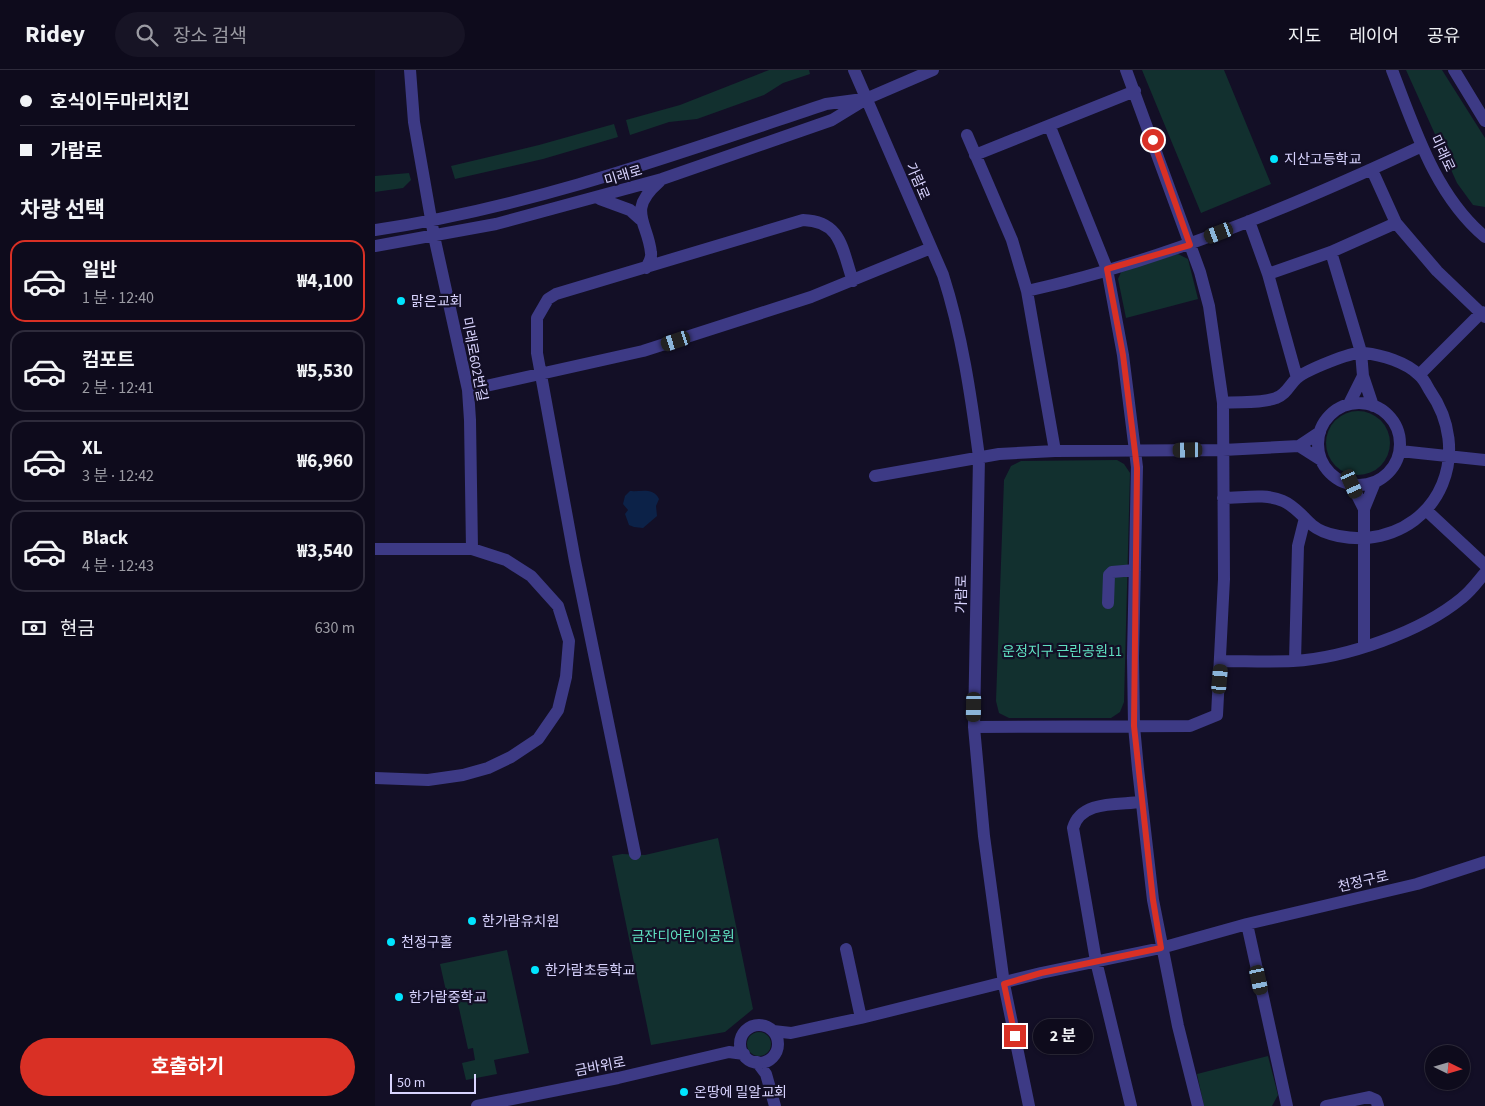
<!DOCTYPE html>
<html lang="ko">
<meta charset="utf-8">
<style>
body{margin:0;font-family:"Source Sans 3","Noto Sans KR",sans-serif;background:#171425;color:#f1f3f6;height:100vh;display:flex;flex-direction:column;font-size:19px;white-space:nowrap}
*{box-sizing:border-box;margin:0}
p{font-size:16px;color:#9b9ba3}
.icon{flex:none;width:28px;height:28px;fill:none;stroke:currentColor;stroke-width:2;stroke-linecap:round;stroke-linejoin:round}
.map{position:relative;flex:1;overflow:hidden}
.panel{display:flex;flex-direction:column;background:#0e0b1c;width:375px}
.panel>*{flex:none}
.top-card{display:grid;align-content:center;height:110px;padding:0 20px;background:#0e0b1c}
.needle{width:32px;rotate:95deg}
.fabs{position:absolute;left:1050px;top:975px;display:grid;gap:10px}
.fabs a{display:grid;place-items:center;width:45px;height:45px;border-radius:50%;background:#0e0b1c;box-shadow:0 1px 4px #0004,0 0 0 1px #2e2b3b;font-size:25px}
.scale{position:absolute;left:15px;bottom:12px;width:86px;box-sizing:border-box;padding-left:5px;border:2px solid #d9d4ff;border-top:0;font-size:14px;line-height:18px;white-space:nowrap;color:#d9d4ff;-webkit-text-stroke:4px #130f26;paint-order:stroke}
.end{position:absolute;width:22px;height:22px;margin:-11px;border:6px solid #d93025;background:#fff;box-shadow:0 0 0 2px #fff}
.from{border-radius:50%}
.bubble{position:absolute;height:35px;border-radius:18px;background:#0e0b1c;box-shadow:0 1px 4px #0004,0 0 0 1px #2e2b3b;font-size:16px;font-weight:700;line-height:35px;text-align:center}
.car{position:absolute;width:15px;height:30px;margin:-15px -8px;border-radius:6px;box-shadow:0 0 4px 1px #0007;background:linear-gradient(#222 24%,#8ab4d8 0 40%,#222 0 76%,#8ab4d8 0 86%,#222 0)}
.top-card b{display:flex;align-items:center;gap:18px;height:48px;font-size:19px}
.top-card b+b{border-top:1px solid #2e2b3b}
.top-card i{width:12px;height:12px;background:#f1f3f6}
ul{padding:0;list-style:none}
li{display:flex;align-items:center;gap:15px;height:82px;margin:0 10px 8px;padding:0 10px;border:2px solid #2e2b3b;border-radius:15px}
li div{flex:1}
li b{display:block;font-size:19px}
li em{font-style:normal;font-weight:700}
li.active{border-color:#d93025}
li>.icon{width:45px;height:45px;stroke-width:1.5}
h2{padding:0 20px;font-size:22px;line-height:60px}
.pay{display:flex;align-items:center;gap:12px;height:55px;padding:0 20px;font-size:19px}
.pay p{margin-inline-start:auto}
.primary-button{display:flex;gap:10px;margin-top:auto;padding:10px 20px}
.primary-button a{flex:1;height:58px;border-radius:30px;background:#d93025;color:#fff;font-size:20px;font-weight:700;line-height:58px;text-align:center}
header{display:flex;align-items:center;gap:30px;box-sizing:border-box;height:70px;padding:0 25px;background:#0e0b1c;border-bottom:1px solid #2e2b3b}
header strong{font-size:24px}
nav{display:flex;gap:28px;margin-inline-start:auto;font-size:18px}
.search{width:350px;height:45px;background:#171425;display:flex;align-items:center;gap:12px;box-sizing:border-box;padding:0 18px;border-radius:28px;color:#9b9ba3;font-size:19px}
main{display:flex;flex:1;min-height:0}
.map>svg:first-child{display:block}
.green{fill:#12302f}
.water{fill:#0c2248}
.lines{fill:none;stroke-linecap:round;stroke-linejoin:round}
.minor{stroke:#3d3a85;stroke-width:12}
.route{stroke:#d93025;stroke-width:6}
.poi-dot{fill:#00e5ff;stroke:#130f26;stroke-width:2}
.labels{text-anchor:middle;stroke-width:4.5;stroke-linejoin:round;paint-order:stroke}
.street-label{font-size:14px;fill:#d9d4ff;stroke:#130f26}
.poi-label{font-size:14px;fill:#d9d4ff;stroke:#130f26;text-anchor:start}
.park-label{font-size:14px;fill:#5fe0c0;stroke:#130f26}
</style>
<header>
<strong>Ridey</strong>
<div class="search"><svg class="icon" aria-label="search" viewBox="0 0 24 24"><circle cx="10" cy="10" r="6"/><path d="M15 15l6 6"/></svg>장소 검색</div>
<nav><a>지도</a><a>레이어</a><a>공유</a></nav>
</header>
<main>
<section class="panel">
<div class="top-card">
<b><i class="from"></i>호식이두마리치킨</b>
<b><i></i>가람로</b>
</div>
<h2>차량 선택</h2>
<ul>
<li class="active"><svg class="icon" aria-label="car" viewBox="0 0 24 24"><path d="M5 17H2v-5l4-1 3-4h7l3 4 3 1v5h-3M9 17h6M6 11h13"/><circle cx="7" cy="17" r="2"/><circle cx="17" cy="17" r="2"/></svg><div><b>일반</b><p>1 분 · 12:40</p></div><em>₩4,100</em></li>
<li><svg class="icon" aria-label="car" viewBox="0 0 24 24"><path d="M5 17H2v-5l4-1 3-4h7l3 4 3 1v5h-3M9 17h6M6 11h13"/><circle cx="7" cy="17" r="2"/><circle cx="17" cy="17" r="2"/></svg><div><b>컴포트</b><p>2 분 · 12:41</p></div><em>₩5,530</em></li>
<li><svg class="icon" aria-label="car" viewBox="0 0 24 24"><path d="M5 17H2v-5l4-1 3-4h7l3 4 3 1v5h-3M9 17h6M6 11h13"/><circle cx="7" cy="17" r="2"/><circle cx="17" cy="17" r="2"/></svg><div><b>XL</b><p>3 분 · 12:42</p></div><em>₩6,960</em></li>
<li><svg class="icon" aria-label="car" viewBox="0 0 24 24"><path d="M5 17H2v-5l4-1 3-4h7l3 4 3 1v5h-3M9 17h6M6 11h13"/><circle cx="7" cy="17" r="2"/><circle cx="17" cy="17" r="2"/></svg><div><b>Black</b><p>4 분 · 12:43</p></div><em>₩3,540</em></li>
</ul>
<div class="pay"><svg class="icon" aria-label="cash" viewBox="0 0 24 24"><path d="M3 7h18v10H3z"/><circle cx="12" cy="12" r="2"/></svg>현금<p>630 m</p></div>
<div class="primary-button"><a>호출하기</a></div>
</section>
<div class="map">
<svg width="1110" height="1036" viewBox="0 0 1110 1036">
<rect width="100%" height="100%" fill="#130f26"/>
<path class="green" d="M394,0H434L435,4L408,13L389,25L322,49L294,52L255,65L251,50L305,35Z
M767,0H849L896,114L826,143Z
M1031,0H1067L1110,68V137L1098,135L1082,113Z
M239,54L243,67L168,89L80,109L76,96L164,75Z
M34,103L36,110L28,118L0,122V106Z
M803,184L813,189L823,229L751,248L743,209L747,200Z
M951 373a32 32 0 1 1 64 0a32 32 0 1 1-64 0Z
M742,390L749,394L755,403L749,632L745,642L736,648H634L624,643L621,631L629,410L636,396L646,391Z
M343,768L378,939L350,962L276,975L237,786L247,784L270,785Z
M132,880L154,983L119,990L122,1004L91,1010L87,993L100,990L98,978L93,979L80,920L71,921L65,894Z
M372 974a12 12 0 1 1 24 0a12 12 0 1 1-24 0Z
M893,986L903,1025L897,1036H829L822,1004Z"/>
<path class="water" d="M255,421C266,422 278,417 284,429L281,436L282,446L268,458L259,457L254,455L250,444L253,440L248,434L250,426Z"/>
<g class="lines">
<path class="minor" d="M35,0L39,52L59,166L93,320L95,350L97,479
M479,0L568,205C587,264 596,326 604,387L599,657L609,766L629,914L654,1036
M1017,0C1040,59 1060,125 1110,167
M1079,0L1110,51
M675,57L732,199L748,285L762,397L758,587L759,656L763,699L778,830L803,956L823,1036
M592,65L637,170L652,221L680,381
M600,85L760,21
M997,100L1021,153L1062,201L1110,247
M225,129L255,140L265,149
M874,151L893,204L922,308
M0,160C156,137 302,84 451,34L488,29
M0,176L121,154L287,109L457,50L493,28L558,0
M956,182L986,282L988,306
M271,198C273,194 277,188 276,183C273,152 251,141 284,112
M893,204L956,182L1021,153
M652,221C789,191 920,135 1047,76
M1044,305L1107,242
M93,320L268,281L436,227L556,178
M848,333C864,331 886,334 901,328C912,324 914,315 922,308C932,300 977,281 989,283C1007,285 1031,292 1044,305C1049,309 1052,316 1055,321C1097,381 1067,460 992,468C976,469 950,466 937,455C928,447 920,436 908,431C890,423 868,428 848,428
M943 374a41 41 0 1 1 82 0a41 41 0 1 1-82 0Z
M974,334L988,306L998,336
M945,362L924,376L946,390
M1025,381L1110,390
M500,406L624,384L680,381L848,380L924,376
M977,415L989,439L1000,412
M989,439V575
M1051,440L1110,495
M0,479H97L131,490L156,506L183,536L194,571L191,607L183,640L163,669L136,687L113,698L88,705L53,710L0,708
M733,533L734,505L737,502L760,500
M846,591C870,591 894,592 918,591C971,588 1046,562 1087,528C1096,521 1103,511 1110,503
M920,591L923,476L930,448
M599,657L815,656L842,645L849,509L848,333L834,236L825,202L751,0
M260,784L200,491L162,283V248L173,229L181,224L428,150C467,151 467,180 478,211
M872,854L912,1036
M471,879L486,948
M365 974a19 19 0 1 1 38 0a19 19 0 1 1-38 0Z
M398,961L416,963L486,948L666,903L786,878L872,854L1042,814L1110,792
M382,992L391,1004L400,1036
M102,1036L243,1008L354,982L369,984
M756,1036L721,891L698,758C706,730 743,735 766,732
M951,1036L994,1027L1001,1030L1003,1036"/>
</g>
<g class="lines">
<path class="route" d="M640,966L629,914L666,903L786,878L778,830L759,656L762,398L748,285L732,199L815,175L778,70"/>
</g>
<g class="poi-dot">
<circle cx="899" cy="89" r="5"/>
<circle cx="26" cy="231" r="5"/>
<circle cx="97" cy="851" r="5"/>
<circle cx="16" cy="872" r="5"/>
<circle cx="160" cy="900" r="5"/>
<circle cx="24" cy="927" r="5"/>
<circle cx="309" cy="1022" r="5"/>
</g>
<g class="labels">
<g class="street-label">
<text transform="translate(1068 83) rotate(65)" y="5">미래로</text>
<text transform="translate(248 105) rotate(-17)" y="5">미래로</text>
<text transform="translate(543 111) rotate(67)" y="5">가람로</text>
<text transform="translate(100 289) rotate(79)" y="5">미래로602번길</text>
<text transform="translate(586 524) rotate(-89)" y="5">가람로</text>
<text transform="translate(988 811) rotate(-13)" y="5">천정구로</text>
<text transform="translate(225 996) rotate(-11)" y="5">금바위로</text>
</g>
<g class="poi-label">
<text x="909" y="94">지산고등학교</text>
<text x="36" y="236">맑은교회</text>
<text x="107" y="856">한가람유치원</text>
<text x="26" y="877">천정구홀</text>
<text x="170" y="905">한가람초등학교</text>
<text x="34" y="932">한가람중학교</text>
<text x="319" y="1027">온땅에 밀알교회</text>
</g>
<g class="park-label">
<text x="687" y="586">운정지구 근린공원11</text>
<text x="308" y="871">금잔디어린이공원</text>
</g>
</g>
</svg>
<div class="fabs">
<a><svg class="needle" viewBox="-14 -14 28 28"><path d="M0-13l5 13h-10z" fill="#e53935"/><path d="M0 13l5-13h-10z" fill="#9b9ba3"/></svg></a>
</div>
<div class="scale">50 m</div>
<i class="end from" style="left:778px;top:70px"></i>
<i class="end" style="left:640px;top:966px"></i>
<div class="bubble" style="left:658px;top:949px;width:60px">2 분</div>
<i class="car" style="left:844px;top:163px;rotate:249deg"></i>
<i class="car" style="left:301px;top:271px;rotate:252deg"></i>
<i class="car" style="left:813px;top:380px;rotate:269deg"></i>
<i class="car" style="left:977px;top:414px;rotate:156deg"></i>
<i class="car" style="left:845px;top:609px;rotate:5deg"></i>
<i class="car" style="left:599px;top:637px;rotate:181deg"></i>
<i class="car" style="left:884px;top:910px;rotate:168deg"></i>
</div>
</main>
